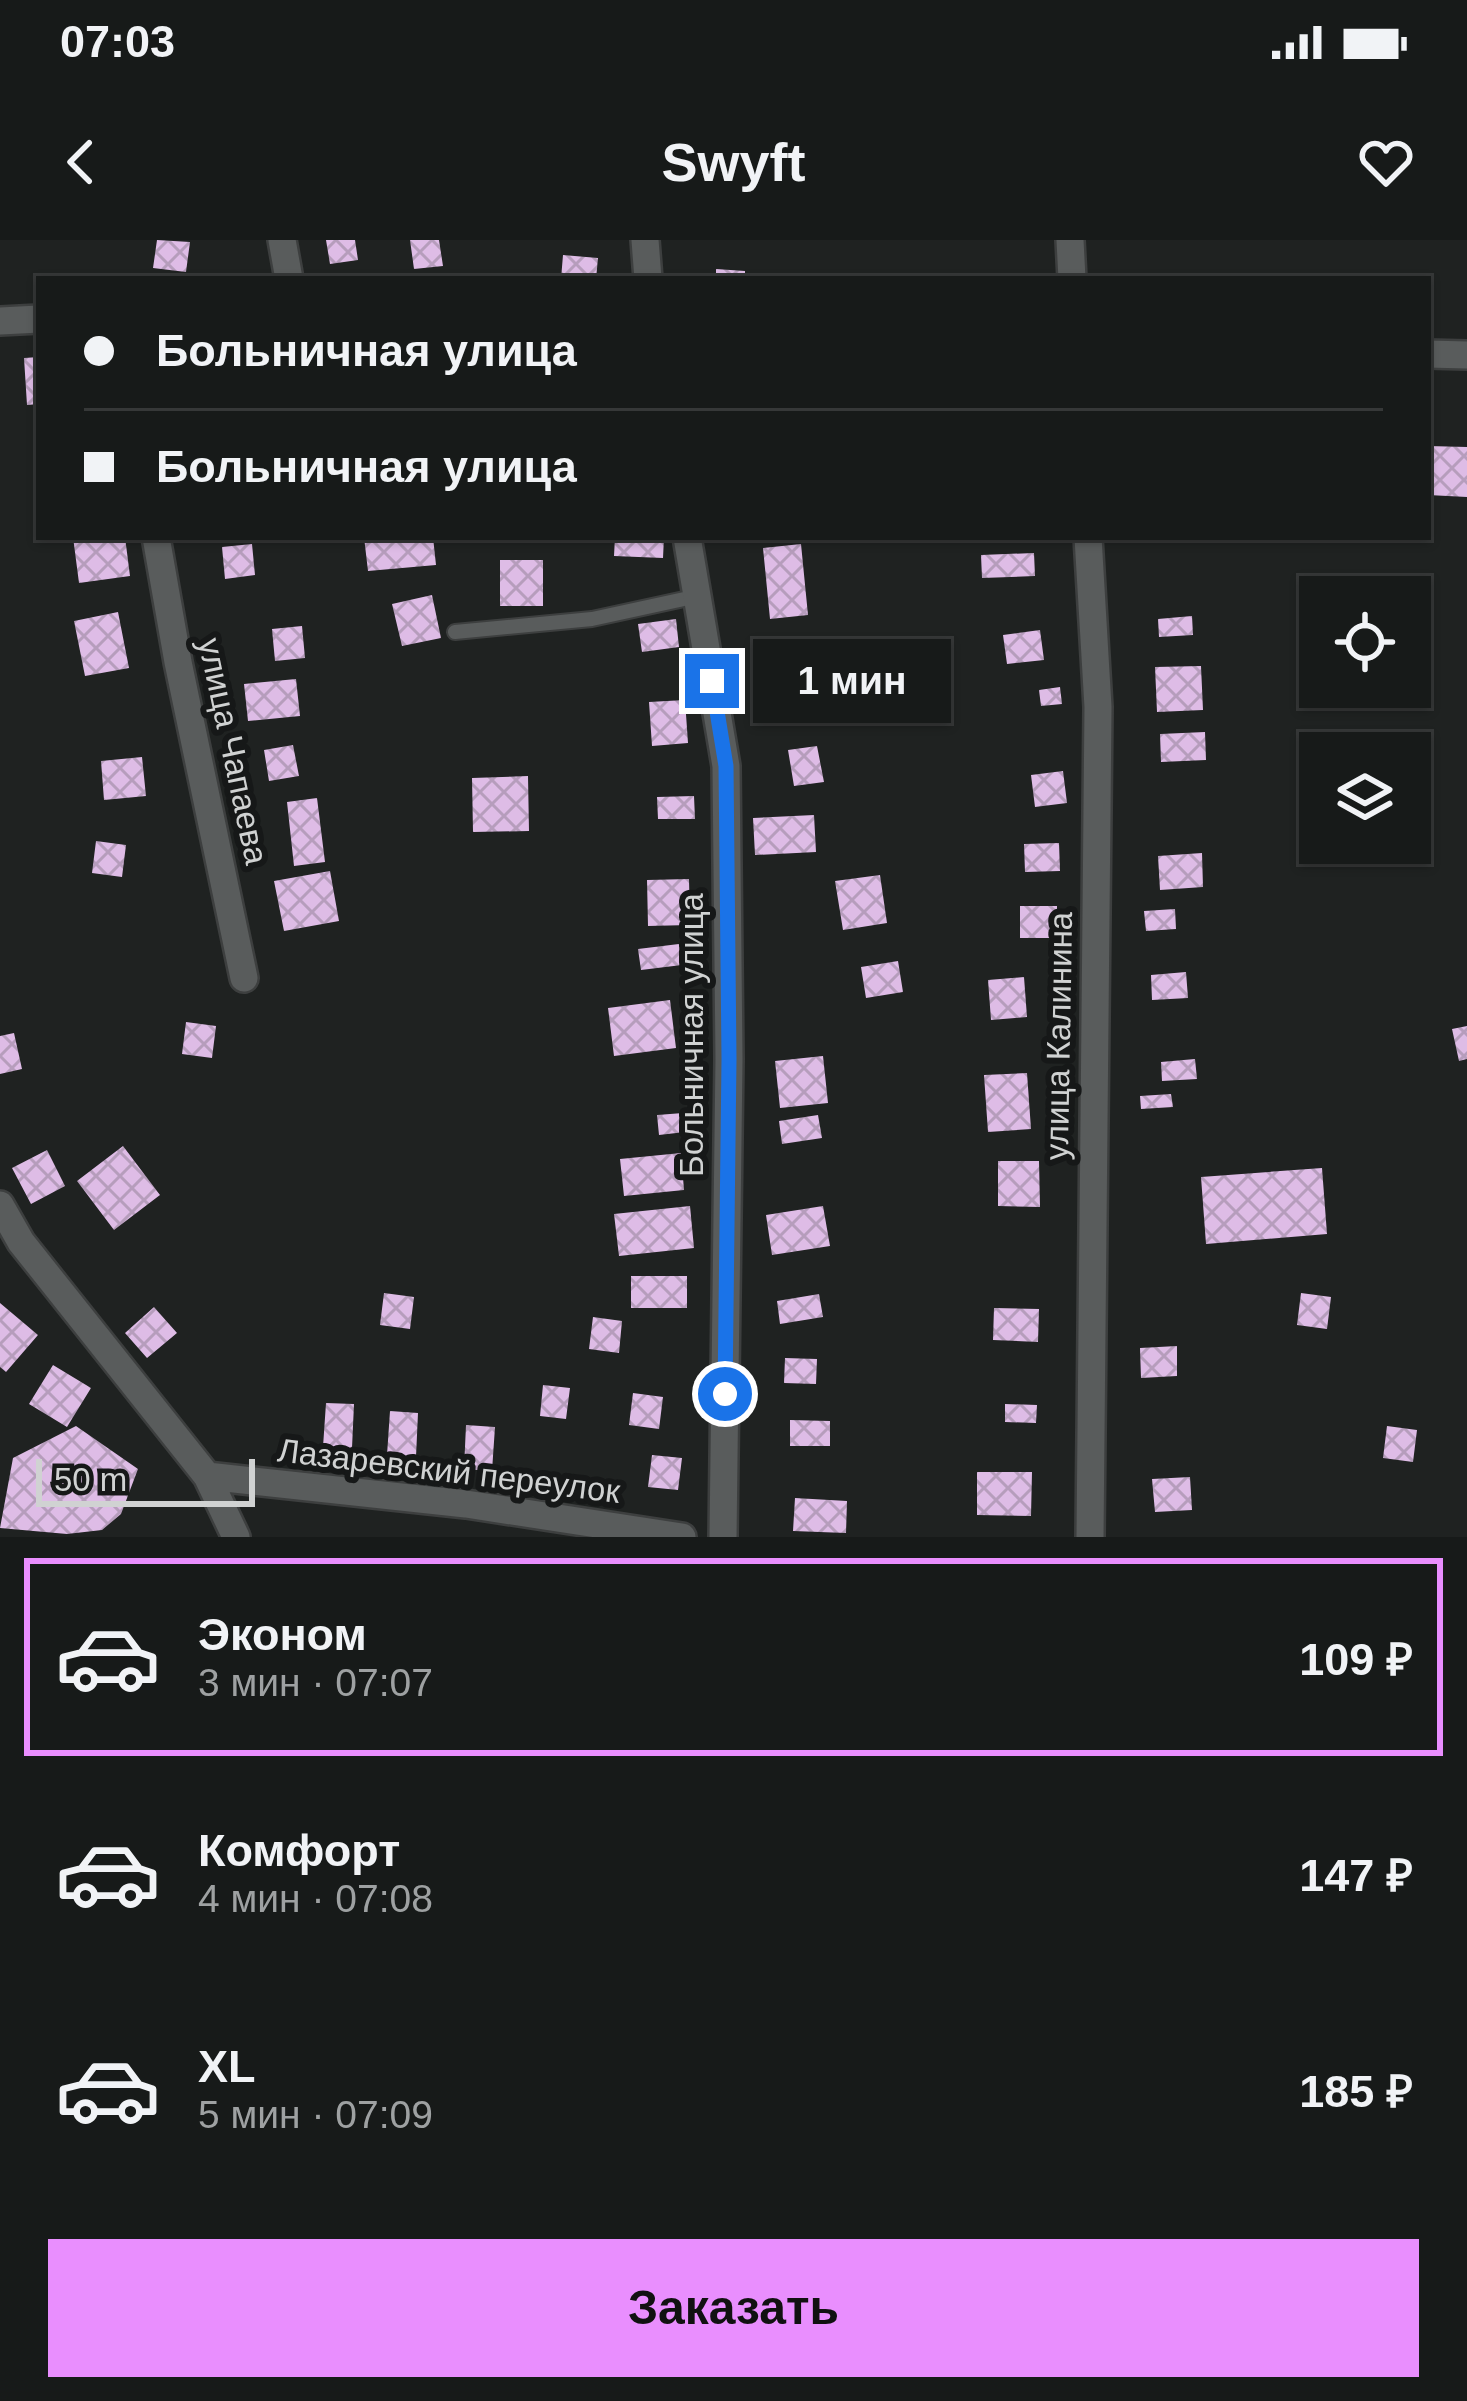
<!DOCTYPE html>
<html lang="ru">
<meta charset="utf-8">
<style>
body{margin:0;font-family:Arial,sans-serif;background:#202322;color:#f1f3f6;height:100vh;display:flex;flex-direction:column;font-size:45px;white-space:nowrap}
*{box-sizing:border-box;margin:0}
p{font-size:39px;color:#9ea1a2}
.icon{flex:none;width:66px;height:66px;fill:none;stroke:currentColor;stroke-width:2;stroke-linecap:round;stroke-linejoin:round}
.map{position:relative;height:1297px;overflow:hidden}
.panel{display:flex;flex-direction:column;background:#171a19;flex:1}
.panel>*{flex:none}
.banner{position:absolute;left:36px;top:36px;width:1395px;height:264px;border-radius:0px;box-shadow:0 3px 9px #0004,0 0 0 3px #363838;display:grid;align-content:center;height:264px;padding:0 48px;background:#171a19}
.fabs{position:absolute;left:1299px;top:336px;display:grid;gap:24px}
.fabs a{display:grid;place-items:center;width:132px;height:132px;border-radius:0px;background:#171a19;box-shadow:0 3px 9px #0004,0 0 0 3px #363838;font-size:60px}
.scale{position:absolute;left:36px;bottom:30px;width:219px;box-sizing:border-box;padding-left:12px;border:6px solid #d0d2d2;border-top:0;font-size:33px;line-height:42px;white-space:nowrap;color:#d0d2d2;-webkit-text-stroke:9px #161818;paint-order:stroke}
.end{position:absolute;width:54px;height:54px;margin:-27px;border:15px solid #1a73e8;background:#fff;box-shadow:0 0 0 6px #fff}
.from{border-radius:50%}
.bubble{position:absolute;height:84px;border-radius:0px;background:#171a19;box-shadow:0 3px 9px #0004,0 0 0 3px #363838;font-size:39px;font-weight:700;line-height:84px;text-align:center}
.banner b{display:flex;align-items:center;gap:42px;height:114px;font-size:45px}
.banner b+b{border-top:3px solid #363838}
.banner i{width:30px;height:30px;background:#f1f3f6}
ul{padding:21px 0 0;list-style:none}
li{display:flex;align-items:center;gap:36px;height:198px;margin:0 24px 18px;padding:0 24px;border:6px solid transparent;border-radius:0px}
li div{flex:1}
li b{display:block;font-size:45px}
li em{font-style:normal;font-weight:700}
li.current{border-color:#e98efe}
li>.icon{width:108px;height:108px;stroke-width:1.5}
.cta{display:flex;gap:24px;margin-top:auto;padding:24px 48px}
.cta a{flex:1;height:138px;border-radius:0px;background:#e98efe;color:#111;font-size:48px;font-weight:700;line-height:138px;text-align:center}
.status{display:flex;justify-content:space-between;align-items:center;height:84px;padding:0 60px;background:#171a19;direction:ltr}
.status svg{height:33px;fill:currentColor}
header{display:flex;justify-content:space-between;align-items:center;height:156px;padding:0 48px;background:#171a19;font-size:54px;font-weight:700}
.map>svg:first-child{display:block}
.building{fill:url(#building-cross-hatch)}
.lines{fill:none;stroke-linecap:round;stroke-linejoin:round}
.lane-casing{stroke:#3d3f3f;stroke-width:18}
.street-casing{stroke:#3d3f3f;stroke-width:32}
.lane{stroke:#595c5c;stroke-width:14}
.street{stroke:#595c5c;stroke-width:27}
.route{stroke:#1a73e8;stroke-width:15}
.labels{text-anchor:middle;stroke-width:12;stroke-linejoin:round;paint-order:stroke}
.street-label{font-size:33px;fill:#d0d2d2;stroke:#161818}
</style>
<div class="status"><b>07:03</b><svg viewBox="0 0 49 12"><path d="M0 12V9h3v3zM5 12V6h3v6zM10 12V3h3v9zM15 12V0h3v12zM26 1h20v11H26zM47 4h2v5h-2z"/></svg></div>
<header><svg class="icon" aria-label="back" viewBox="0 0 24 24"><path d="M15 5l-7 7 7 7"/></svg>Swyft<svg class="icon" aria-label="heart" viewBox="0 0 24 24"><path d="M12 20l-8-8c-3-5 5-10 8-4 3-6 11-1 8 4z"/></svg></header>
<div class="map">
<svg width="1467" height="1297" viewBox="0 0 1467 1297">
<defs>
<pattern id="building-cross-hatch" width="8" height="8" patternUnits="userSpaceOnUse" patternTransform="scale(3)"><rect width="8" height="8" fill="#debce6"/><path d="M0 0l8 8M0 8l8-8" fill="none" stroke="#b69dbc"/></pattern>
</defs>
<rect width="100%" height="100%" fill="#1f2221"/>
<path class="building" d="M157,0L190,2L186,32L153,28Z
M326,0H355L358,20L330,24Z
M410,0H439L443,26L414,29Z
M563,15L598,18L596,39H561Z
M716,29L745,31V39H716Z
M39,117V164L27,165L24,118Z
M1428,206L1467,207V257L1428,255Z
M73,297H125L130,336L79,343Z
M364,297H433L436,325L368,331Z
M615,297H664L663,318L614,316Z
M252,304L255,335L225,339L222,307Z
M801,304L808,375L770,379L763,308Z
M1034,313L1035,336L982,338L981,315Z
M500,320H543V366H500Z
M432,355L441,398L402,406L392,364Z
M118,372L129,428L85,436L74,381Z
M1192,376L1193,395L1159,397L1158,379Z
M676,379L679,407L642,412L638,384Z
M302,386L305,418L275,421L272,389Z
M1040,390L1044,420L1007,424L1003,395Z
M791,410L797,447L767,451L762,415Z
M1201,426L1203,470L1157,472L1155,427Z
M296,439L300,476L248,481L244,444Z
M875,446L905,449L900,481L871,478Z
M1060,447L1062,464L1041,466L1039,450Z
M685,460L688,503L652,506L649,462Z
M1205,492L1206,520L1161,522L1160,494Z
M293,505L299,536L269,541L264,510Z
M817,506L824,542L794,546L788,510Z
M142,517L146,556L104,560L101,521Z
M1063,531L1067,563L1035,567L1031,535Z
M528,536L529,591L473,592L472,538Z
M694,556L695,579H658L657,557Z
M317,558L325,622L294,626L287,562Z
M814,575L816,612L755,615L753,578Z
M96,601L126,605L122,637L92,633Z
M1059,603L1060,631L1025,632L1024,604Z
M1202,613L1203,647L1160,650L1158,616Z
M330,631L339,681L284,691L274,641Z
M880,635L887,683L843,690L835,641Z
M689,639L690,685L648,686L647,640Z
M1020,666H1057V698H1020Z
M1175,669L1176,689L1146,691L1144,671Z
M687,703L690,724L641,730L638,709Z
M898,721L903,752L866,758L861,727Z
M1186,732L1188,758L1152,760L1151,735Z
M1024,737L1027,777L991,780L988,740Z
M670,760L676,808L614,816L608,768Z
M186,782L216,786L212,818L182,814Z
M1467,786V819L1459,821L1452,789Z
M14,793L22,829L0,834V796Z
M823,816L828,863L780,868L775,821Z
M1195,819L1197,839L1162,841L1161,822Z
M1027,833L1031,889L988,892L984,835Z
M1171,854L1173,867L1141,869L1140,856Z
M683,873L685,892L659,895L657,875Z
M818,875L822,898L782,904L779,881Z
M123,906L160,955L114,990L77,941Z
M47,910L65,946L31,964L12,928Z
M681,913L684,950L624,956L620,919Z
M998,921H1039L1040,967L998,966Z
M1322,928L1327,994L1206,1004L1201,937Z
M690,966L694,1008L619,1016L614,974Z
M823,966L830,1006L772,1015L766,975Z
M631,1036H687V1068H631Z
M384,1053L414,1057L410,1089L380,1085Z
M1301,1053L1331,1057L1327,1089L1297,1085Z
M819,1054L823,1077L780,1084L777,1061Z
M0,1063L38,1095L6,1132L0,1127Z
M154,1067L177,1093L147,1118L125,1093Z
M994,1068L1039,1069L1038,1102L993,1100Z
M593,1077L622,1081L619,1113L589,1109Z
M1177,1106V1136L1141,1138L1140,1108Z
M785,1118L817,1119L816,1144L784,1143Z
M53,1125L91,1148L67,1187L29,1164Z
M543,1145L570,1148L566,1179L540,1176Z
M633,1153L663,1157L659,1189L629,1185Z
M326,1163L354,1164L352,1208L323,1207Z
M1005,1164L1037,1165L1036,1183L1005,1182Z
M390,1171L418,1173L416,1217L387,1215Z
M790,1180L830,1181V1206H790Z
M466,1185L495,1187L492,1231L464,1229Z
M76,1186L138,1229L121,1274L102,1290L67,1294L0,1288L13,1218Z
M1387,1186L1417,1190L1413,1222L1383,1218Z
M652,1215L682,1218L678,1250L648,1247Z
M977,1232H1032L1031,1276L977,1275Z
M1190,1237L1192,1270L1155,1272L1152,1239Z
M795,1258L847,1261L846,1293L793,1291Z"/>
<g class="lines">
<g class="lane-casing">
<path id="lane" d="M455,392L592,379L698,356"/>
</g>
<g class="street-casing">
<path id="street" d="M282,0L289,39
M645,0L648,39
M1070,0L1072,39
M0,81L39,79
M1428,114L1467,115
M156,297L178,422L244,738
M687,297L726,526L729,819L723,1297
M1088,297L1098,467L1090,1297
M0,965L21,1002L207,1236L236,1297
M207,1236L466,1264L682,1297"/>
</g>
<use href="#lane" class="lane"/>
<use href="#street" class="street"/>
</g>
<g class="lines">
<path class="route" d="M712,441L726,526L729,819L725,1154"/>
</g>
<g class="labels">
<g class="street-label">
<text transform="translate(234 511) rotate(78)" y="12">улица Чапаева</text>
<text transform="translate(691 795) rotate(-90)" y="12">Больничная улица</text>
<text transform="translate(1058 796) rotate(-89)" y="12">улица Калинина</text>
<text transform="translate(449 1230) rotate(7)" y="12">Лазаревский переулок</text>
</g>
</g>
</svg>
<div class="fabs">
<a><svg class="icon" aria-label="locate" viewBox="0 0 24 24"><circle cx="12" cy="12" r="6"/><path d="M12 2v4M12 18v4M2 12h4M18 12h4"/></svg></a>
<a><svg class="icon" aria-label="layers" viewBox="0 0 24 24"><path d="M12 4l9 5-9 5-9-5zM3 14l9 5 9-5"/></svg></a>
</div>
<div class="scale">50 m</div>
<i class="end from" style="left:725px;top:1154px"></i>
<i class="end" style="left:712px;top:441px"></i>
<div class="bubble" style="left:753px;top:399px;width:198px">1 мин</div>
<div class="banner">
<b><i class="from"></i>Больничная улица</b>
<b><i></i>Больничная улица</b>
</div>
</div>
<section class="panel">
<ul>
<li class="current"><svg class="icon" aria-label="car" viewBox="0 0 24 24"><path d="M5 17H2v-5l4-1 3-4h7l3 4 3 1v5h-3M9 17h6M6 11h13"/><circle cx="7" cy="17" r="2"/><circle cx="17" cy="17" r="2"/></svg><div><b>Эконом</b><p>3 мин · 07:07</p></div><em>109 ₽</em></li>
<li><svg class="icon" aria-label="car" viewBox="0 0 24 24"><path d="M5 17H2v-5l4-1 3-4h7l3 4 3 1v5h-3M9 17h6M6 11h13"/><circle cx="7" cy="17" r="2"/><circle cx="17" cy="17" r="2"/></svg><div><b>Комфорт</b><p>4 мин · 07:08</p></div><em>147 ₽</em></li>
<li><svg class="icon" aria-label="car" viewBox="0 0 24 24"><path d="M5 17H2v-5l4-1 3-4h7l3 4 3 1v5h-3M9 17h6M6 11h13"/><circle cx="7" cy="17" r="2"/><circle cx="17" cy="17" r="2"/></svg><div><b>XL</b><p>5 мин · 07:09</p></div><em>185 ₽</em></li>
</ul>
<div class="cta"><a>Заказать</a></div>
</section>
